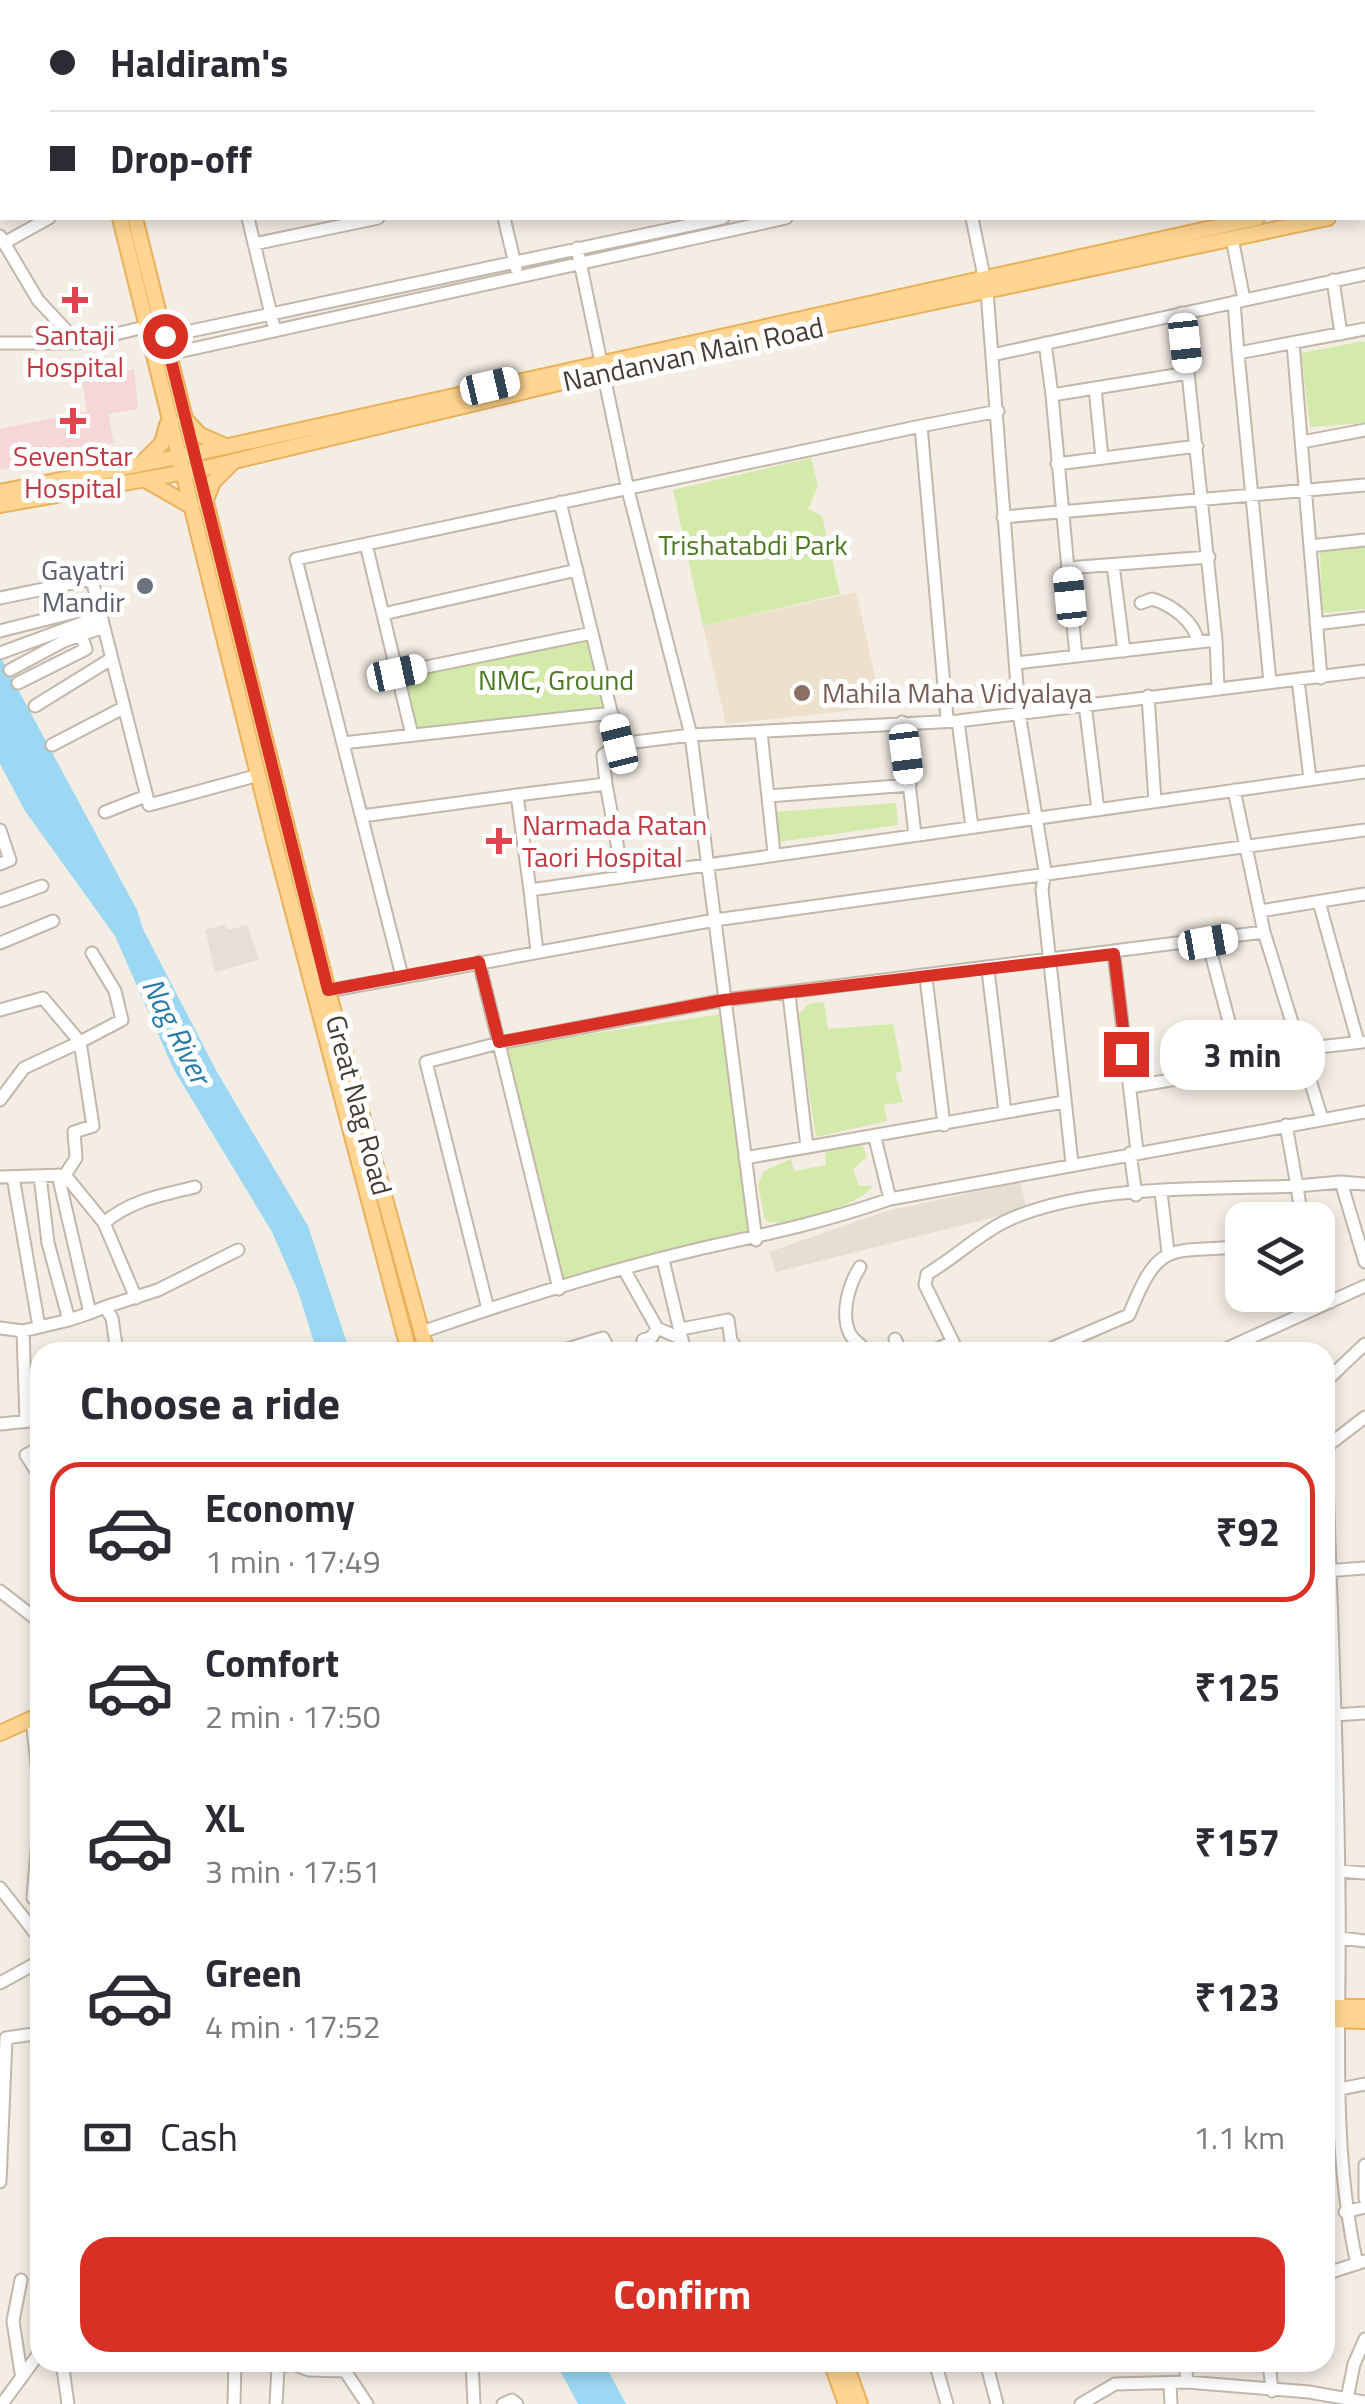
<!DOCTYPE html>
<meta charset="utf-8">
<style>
body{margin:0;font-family:"Titillium Web",sans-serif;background:#f2f2f3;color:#2b2b33;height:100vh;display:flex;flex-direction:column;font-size:38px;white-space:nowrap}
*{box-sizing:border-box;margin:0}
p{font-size:32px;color:#7c7c81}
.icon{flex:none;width:55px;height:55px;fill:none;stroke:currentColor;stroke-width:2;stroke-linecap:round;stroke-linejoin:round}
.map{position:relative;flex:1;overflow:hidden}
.panel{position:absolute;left:30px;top:1342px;width:1305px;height:1030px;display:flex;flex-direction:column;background:#fff;border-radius:30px;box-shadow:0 5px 15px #0003}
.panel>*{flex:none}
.guide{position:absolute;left:0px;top:0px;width:1365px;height:220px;box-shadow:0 5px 15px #0003;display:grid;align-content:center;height:220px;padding:0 50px;background:#fff}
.tools{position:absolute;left:1225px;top:1202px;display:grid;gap:20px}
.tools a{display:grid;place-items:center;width:110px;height:110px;border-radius:20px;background:#fff;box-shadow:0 5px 15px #0003;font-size:50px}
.end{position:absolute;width:45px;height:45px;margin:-22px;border:12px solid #d93025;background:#fff;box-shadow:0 0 0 5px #fff}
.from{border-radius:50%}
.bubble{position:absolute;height:70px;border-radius:30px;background:#fff;box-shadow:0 5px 15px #0003;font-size:32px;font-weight:700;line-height:70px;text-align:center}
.car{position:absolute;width:30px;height:60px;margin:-30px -15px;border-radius:12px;box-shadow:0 0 8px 2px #0007;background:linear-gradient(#fff 24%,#345 0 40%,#fff 0 76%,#345 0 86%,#fff 0)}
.guide b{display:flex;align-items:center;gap:35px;height:95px;font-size:38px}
.guide b+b{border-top:2px solid #e1e1e2}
.guide i{width:25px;height:25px;background:#2b2b33}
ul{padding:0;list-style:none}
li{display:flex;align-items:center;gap:30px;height:140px;margin:0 20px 15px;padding:0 30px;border:5px solid transparent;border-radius:30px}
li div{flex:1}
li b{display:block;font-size:38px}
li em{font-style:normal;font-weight:700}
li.selected{border-color:#d93025}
li>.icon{width:90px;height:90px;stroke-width:1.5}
h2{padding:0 50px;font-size:45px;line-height:120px}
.pay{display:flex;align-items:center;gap:25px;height:110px;padding:0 50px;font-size:38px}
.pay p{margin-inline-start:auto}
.button{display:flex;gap:20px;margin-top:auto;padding:20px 50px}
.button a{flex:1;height:115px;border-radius:30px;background:#d93025;color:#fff;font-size:40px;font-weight:700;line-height:115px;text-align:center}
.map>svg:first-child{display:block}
.residential{fill:#e7ded2}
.industrial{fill:#e5ded9}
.education{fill:#ede1cd}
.medical{fill:#f4d7d6}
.green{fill:#d3eaaa}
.water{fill:#9cd8f4}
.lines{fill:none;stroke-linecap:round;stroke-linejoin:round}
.minor-casing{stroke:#c2b7a9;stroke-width:15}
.major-casing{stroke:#e9b15b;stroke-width:18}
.minor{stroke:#fff;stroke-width:11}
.major{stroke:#ffd591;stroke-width:14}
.route{stroke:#d93025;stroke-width:12}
.health-dot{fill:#e0444e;stroke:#fff;stroke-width:4}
.worship-dot{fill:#6b7280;stroke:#fff;stroke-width:4}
.education-dot{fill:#8d6e63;stroke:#fff;stroke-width:4}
.labels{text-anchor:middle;stroke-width:10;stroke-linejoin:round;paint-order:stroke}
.health-label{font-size:28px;fill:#be3a42;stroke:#fff}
.street-label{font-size:28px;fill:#453d34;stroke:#fff}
.park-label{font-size:28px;fill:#4d7924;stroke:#fff}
.worship-label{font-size:28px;fill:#5b616d;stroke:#fff;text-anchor:end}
.education-label{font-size:28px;fill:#785e54;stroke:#fff;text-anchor:start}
.water-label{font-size:30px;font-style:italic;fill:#267ca6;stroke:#fff}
</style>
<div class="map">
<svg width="1365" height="2404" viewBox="0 0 1365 2404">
<rect width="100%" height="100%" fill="#f3ede4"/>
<path class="residential" d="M1020,1182L1027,1209L776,1272L769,1252L887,1211Z"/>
<path class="industrial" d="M224,925L228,930L247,925L259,960L215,972L205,930Z"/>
<path class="education" d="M856,592L882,707L726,724L703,626Z"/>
<path class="medical" d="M134,369L138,409L108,414L114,443L0,470V429L87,411L82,381Z"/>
<path class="green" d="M1365,341V423L1310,427L1301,353Z
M811,458L818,486L808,509L822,516L840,594L703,626L673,490Z
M1365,546V609L1322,613L1320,550Z
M588,639L605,708L416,731L405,678Z
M896,803L898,825L778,842L775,812Z
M819,1002L824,1003L828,1029L893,1024L902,1071L895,1073L903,1102L884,1105L887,1121L816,1137L797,1016L808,1004Z
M722,1014L751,1231L561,1286L503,1047Z
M862,1144L867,1157L853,1169L859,1186H872C864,1204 781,1231 765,1220L758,1185L764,1171L791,1159L794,1171L826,1165L825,1150Z
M1325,1743L1332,1984L1325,1986Z"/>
<path class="water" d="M0,656L137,910L143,929L217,1072L308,1226L350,1352H317L298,1291L272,1232L174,1070L115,936L25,811L0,764Z
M556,2363H604L626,2404H578Z"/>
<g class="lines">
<g class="minor-casing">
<path id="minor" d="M194,0L195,2
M456,0L457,2
M528,0V2
M600,0V2
M676,0L677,2
M742,0L743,2
M925,0L926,2
M991,0V2
M1042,0L1043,2
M1092,0L1093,2
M1147,0L1148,2
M1200,0V2
M244,2L255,0
M1362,18L1365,17
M1362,83H1365
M1362,96L1365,95
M0,139H2
M248,218L275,331
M504,218L516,268
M972,218L987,291L1019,713L1045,871L1042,890L1072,1163
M0,236L38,300L78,343L153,325
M1232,238L1244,300
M4,243L49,218
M254,244L378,218
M577,248L628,490L691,735L756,1240
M1333,280L1341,334
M1234,302L1238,353
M1182,313L1188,373
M158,338L723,218
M0,343H78
M1045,343L1052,395
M1293,343L1321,678
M992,355L1365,274
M160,356L786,218
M1095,388L1102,458
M1302,442L1365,430
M1057,464L1197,446
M560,502L619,744L691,735L958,721L1365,671
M1003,517L1365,485
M366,544L412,735
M1310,546L1365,540
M1113,565L1124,651
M1067,568L1209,557
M0,598L87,580L93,584L149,805L259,775
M1141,603L1152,599C1172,605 1194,621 1198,642
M383,614L577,570
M1316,624L1365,618
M0,631L99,606
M1216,640L1218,688
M0,653L101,616
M1016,663L1216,640L1188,373L1052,395L1076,656
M10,670L64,641L104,627
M397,673L592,633
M1298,680L1310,779
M1270,682L1238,353L1365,329
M18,683L86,649L81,635
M1148,696L1155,801
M1085,704L1098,810
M35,706L111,659
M947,719L921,426L998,411
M958,721L972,827
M902,722L915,835
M761,732L774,853
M343,743L612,713
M52,745L123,708
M606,784L623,876
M1234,790L1264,932L1322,1119
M517,795L606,784L603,755L619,744
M768,796L910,785
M105,812L146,796
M362,816L517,795L530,890L1365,772
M0,830L10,860L0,864
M530,890L537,952
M0,901L42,886
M1319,902L1358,1042
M1260,911L1365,894
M1208,942L1241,1067
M0,943L53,921
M1114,954L1137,1151
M479,962L559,1289
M988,970L1005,1112
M402,976L296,559L921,426
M926,978L944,1125
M322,992L715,920L1365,830
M789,995L807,1147
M0,1010L43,998L80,1042L24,1068L0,1100
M1302,1049L1362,1042
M1130,1087L1304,1057
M1286,1125L1297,1186L1341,1182
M875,1138L890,1199
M1130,1153L1136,1195
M745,1158L1064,1102
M58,1175L90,1313L105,1307L112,1318L117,1352
M65,1175L76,1158L74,1132L93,1126L80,1042L122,1020L115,991L92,953
M40,1176L48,1243L69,1320L90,1313
M0,1177L65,1175L104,1223L136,1298
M13,1177L39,1327
M1365,1184L1341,1182L1365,1262
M1161,1192L1168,1252
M104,1223C131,1200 162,1195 195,1187
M663,1260L685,1352
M860,1267C849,1284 840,1314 850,1334C854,1341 863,1346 867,1352
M625,1271L657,1328L682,1339
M1318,1275L1331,1302
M105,1307L158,1290L238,1250
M488,1309L426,1062L499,1043L724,1000L1264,932
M0,1328L23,1331L69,1320
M681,1329L728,1320L731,1341L740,1352
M23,1331L26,1421
M422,1332C513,1300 609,1270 703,1248C767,1234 828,1221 890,1199L1365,1112
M895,1339L901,1352
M643,1340L652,1337L657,1328
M953,1342L925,1285L927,1274C953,1259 978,1235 1004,1222C1085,1183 1208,1190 1297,1186L1302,1220
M558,1352L603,1338L610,1352
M930,1352L953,1342L958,1352
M1043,1352L1129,1315C1159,1240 1167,1252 1242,1247
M1219,1352L1365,1286
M1325,1382L1365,1344
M0,1424L40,1420
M40,1448L26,1455L40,1477
M1325,1571L1365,1568
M0,1591L40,1622
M1334,1715L1365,1713
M32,1719L40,1792
M1339,1871L1365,1873
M0,1888L40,1939
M33,1898L40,1813
M1340,1938L1365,1941
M0,1983L40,1961
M1325,2092L1365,2084
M1365,2165V2199
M0,2182L6,2038L40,2033
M1345,2212L1365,2207
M1357,2264C1330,2143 1341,2017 1339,1894C1338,1745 1330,1596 1326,1447L1365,1417
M1325,2274L1365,2261
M62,2362L68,2404
M472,2362L474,2404
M935,2362L947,2404
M986,2362L997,2404
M1185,2362L1187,2382
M1269,2362L1272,2391
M21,2373L13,2321L21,2280
M1170,2384L1171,2404
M1347,2399L1354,2364L1365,2339
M2,2404L40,2352
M234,2404L235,2362
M276,2404L278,2368L291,2363L309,2370L345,2371L367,2404
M503,2404L512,2400L517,2404
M1081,2404L1115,2384L1187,2382L1309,2392L1365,2402"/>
</g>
<g class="major-casing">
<path id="major" d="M65,0L66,2
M79,0L80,2
M1362,194H1365
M1362,210H1365
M120,218L277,851L409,1352
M135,218L328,991L427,1352
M184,418L200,435L223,445
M141,464L162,443L167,425
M147,481L189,505
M0,492L193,454L1257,218
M205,502L213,482L232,463
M0,505L197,470L605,372L1328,218
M0,1733L40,1715
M1325,2007H1365
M1325,2020L1365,2021
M831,2362L846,2404
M845,2362L860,2404"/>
</g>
<use href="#minor" class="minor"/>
<use href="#major" class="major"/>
</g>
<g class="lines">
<path class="route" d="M165,336L328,990L479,962L499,1042L724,1000L1114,954L1126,1054"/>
</g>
<g class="health-dot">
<path d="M70 285h10v10h10v10h-10v10h-10v-10h-10v-10h10z"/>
<path d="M68 406h10v10h10v10h-10v10h-10v-10h-10v-10h10z"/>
<path d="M494 826h10v10h10v10h-10v10h-10v-10h-10v-10h10z"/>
</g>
<circle class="worship-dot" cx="145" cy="586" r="10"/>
<circle class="education-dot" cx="802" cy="693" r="10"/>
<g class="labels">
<g class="health-label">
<text x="75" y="345">Santaji<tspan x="75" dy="32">Hospital</tspan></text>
<text x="73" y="466">SevenStar<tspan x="73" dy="32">Hospital</tspan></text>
<text x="522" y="835" text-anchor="start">Narmada Ratan<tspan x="522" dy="32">Taori Hospital</tspan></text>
</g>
<g class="street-label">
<text transform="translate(693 354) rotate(-12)" y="10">Nandanvan Main Road</text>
<text transform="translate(359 1105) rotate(75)" y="10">Great Nag Road</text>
</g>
<g class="park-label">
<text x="753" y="555">Trishatabdi Park</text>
<text x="556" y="690">NMC, Ground</text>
</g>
<g class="worship-label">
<text x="125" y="580">Gayatri<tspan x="125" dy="32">Mandir</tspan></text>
</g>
<g class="education-label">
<text x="822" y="703">Mahila Maha Vidyalaya</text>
</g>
<g class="water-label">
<text transform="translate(176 1031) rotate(63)" y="10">Nag River</text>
</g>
</g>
</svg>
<div class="tools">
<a><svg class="icon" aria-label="layers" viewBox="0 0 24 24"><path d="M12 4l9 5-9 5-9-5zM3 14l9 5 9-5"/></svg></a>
</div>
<i class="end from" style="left:165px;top:336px"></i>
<i class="end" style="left:1126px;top:1054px"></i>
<div class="bubble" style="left:1160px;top:1020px;width:165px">3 min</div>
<i class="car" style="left:1185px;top:343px;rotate:174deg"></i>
<i class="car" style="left:490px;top:386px;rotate:77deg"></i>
<i class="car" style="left:1070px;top:597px;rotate:354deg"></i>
<i class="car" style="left:397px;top:673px;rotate:78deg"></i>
<i class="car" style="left:619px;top:744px;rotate:346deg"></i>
<i class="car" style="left:906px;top:754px;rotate:173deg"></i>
<i class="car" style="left:1208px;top:942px;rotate:80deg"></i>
<div class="guide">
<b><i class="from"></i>Haldiram's</b>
<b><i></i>Drop-off</b>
</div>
<section class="panel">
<h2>Choose a ride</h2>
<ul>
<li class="selected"><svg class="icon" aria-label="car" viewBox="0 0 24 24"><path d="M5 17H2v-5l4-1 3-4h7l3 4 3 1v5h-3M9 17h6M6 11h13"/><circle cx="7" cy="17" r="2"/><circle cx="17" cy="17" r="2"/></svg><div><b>Economy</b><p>1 min · 17:49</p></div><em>₹92</em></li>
<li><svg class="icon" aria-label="car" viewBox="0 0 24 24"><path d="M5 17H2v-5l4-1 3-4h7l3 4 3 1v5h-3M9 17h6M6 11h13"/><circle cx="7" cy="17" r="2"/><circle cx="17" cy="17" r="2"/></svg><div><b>Comfort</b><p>2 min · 17:50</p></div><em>₹125</em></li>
<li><svg class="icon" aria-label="car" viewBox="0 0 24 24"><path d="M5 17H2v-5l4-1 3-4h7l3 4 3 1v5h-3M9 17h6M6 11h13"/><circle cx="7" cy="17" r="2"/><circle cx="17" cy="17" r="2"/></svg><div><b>XL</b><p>3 min · 17:51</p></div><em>₹157</em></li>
<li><svg class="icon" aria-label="car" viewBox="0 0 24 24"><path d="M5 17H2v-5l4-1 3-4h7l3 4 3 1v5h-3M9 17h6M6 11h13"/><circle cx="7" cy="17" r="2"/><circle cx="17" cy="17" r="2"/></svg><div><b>Green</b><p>4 min · 17:52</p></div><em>₹123</em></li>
</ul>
<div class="pay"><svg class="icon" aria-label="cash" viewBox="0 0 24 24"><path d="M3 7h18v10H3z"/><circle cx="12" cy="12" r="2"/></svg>Cash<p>1.1 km</p></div>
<div class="button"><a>Confirm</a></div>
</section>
</div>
